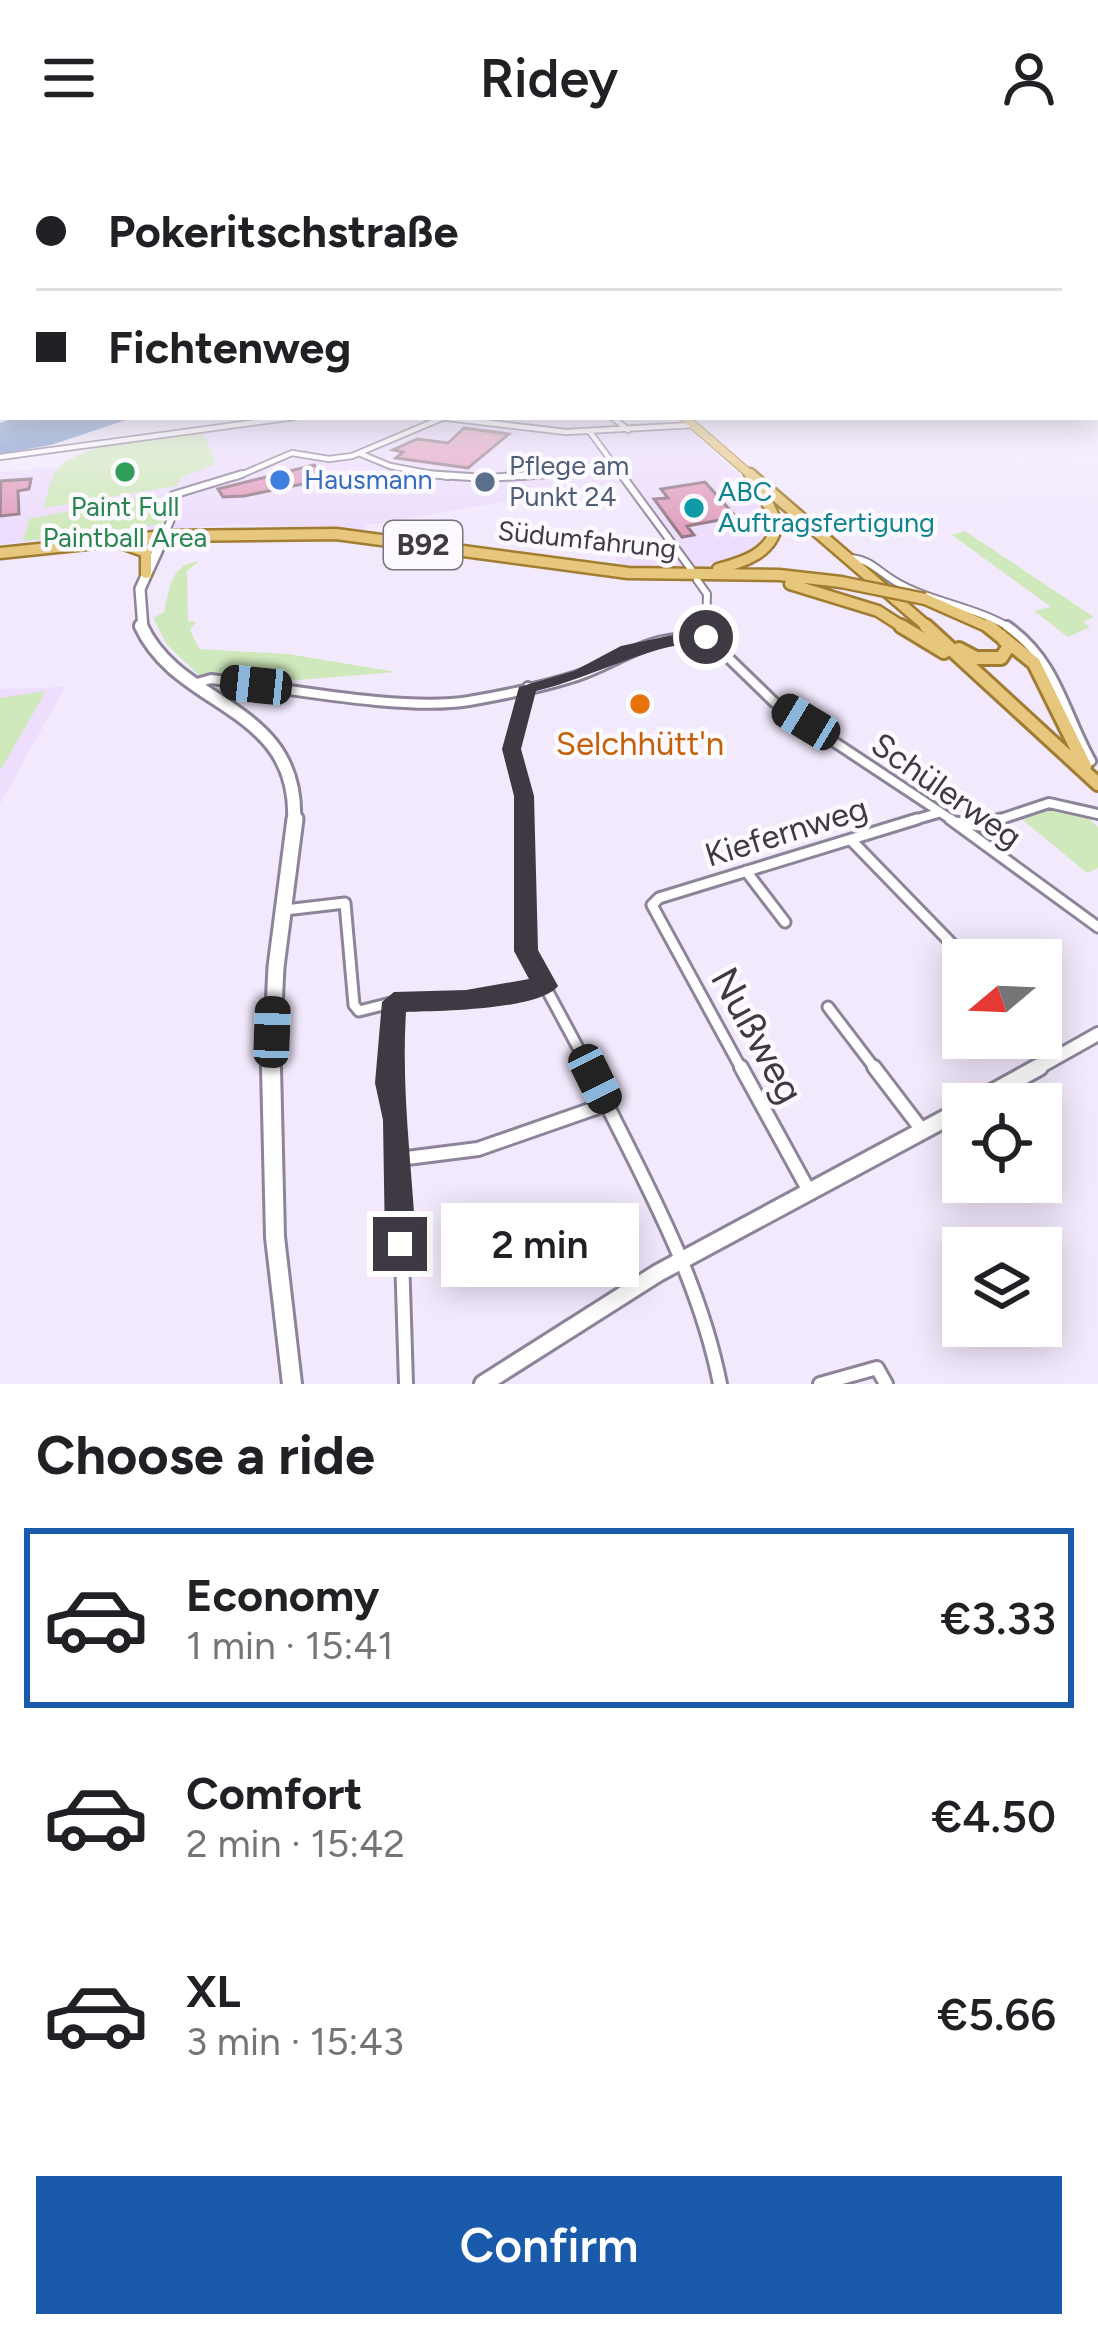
<!DOCTYPE html>
<meta charset="utf-8">
<style>
body{margin:0;font-family:Figtree,sans-serif;background:#f2f2f2;color:#202124;height:100vh;display:flex;flex-direction:column;font-size:45px;white-space:nowrap}
*{box-sizing:border-box;margin:0}
p{font-size:39px;color:#757577}
.icon{flex:none;width:66px;height:66px;fill:none;stroke:currentColor;stroke-width:2;stroke-linecap:round;stroke-linejoin:round}
.map{position:relative;height:1228px;overflow:hidden}
.details{display:flex;flex-direction:column;background:#fff;flex:1}
.details>*{flex:none}
.guide{position:absolute;left:0px;top:0px;width:1098px;height:264px;box-shadow:0 6px 30px #0003;display:grid;align-content:center;height:264px;padding:0 36px;background:#fff}
.needle{width:78px;rotate:251deg}
.fabs{position:absolute;left:942px;top:783px;display:grid;gap:24px}
.fabs a{display:grid;place-items:center;width:120px;height:120px;border-radius:0px;background:#fff;box-shadow:0 6px 30px #0003;font-size:60px}
.end{position:absolute;width:54px;height:54px;margin:-27px;border:15px solid #3e3943;background:#fff;box-shadow:0 0 0 6px #fff}
.from{border-radius:50%}
.bubble{position:absolute;height:84px;border-radius:0px;background:#fff;box-shadow:0 6px 30px #0003;font-size:39px;font-weight:600;line-height:84px;text-align:center}
.car{position:absolute;width:36px;height:72px;margin:-36px -18px;border-radius:15px;box-shadow:0 0 9px 3px #0007;background:linear-gradient(#222 24%,#8ab4d8 0 40%,#222 0 76%,#8ab4d8 0 86%,#222 0)}
.guide b{display:flex;align-items:center;gap:42px;height:114px;font-size:45px}
.guide b+b{border-top:3px solid #e0e0e0}
.guide i{width:30px;height:30px;background:#202124}
ul{padding:0;list-style:none}
li{display:flex;align-items:center;gap:36px;height:180px;margin:0 24px 18px;padding:0 12px;border:6px solid transparent;border-radius:0px}
li div{flex:1}
li b{display:block;font-size:45px}
li em{font-style:normal;font-weight:600}
li.on{border-color:#1a5aaa}
li>.icon{width:108px;height:108px;stroke-width:1.5}
h2{padding:0 36px;font-size:54px;line-height:144px}
.action{display:flex;gap:24px;margin-top:auto;padding:24px 36px}
.action a{flex:1;height:138px;border-radius:0px;background:#1a5aaa;color:#fff;font-size:48px;font-weight:600;line-height:138px;text-align:center}
header{display:flex;justify-content:space-between;align-items:center;height:156px;padding:0 36px;background:#fff;font-size:54px;font-weight:600}
.map>svg:first-child{display:block}
.built{fill:#eddefd}
.green{fill:#d0e9bc}
.water{fill:#7595c8}
.building{fill:#e2a2bf;stroke:#957c87;stroke-width:3}
.lines{fill:none;stroke-linecap:round;stroke-linejoin:round}
.minor-far4-casing{stroke:#8e849a;stroke-width:8}
.minor-far3-casing{stroke:#8e849a;stroke-width:10}
.minor-far2-casing{stroke:#8e849a;stroke-width:14}
.minor-far1-casing{stroke:#8e849a;stroke-width:15}
.minor-casing{stroke:#8e849a;stroke-width:18}
.tertiary-far1-casing{stroke:#8e849a;stroke-width:18}
.tertiary-casing{stroke:#8e849a;stroke-width:22}
.secondary-far3-casing{stroke:#8e849a;stroke-width:14}
.secondary-far2-casing{stroke:#8e849a;stroke-width:18}
.secondary-far1-casing{stroke:#8e849a;stroke-width:21}
.secondary-casing{stroke:#8e849a;stroke-width:24}
.primary-far2-casing{stroke:#a17d31;stroke-width:10}
.primary-far1-casing{stroke:#a17d31;stroke-width:15}
.primary-casing{stroke:#a17d31;stroke-width:18}
.minor-far4{stroke:#fff;stroke-width:4.5}
.minor-far3{stroke:#fff;stroke-width:6}
.minor-far2{stroke:#fff;stroke-width:8}
.minor-far1{stroke:#fff;stroke-width:9}
.minor{stroke:#fff;stroke-width:12}
.tertiary-far1{stroke:#fff;stroke-width:12}
.tertiary{stroke:#fff;stroke-width:16}
.secondary-far3{stroke:#fff;stroke-width:9}
.secondary-far2{stroke:#fff;stroke-width:12}
.secondary-far1{stroke:#fff;stroke-width:15}
.secondary{stroke:#fff;stroke-width:18}
.primary-far2{stroke:#e7c77e;stroke-width:8}
.primary-far1{stroke:#e7c77e;stroke-width:10}
.primary{stroke:#e7c77e;stroke-width:12}
.primary-bridge-casing{stroke:#a17d31;stroke-width:15;stroke-linecap:butt}
.primary-bridge{stroke:#e7c77e;stroke-width:10}
.route{fill:#3e3943}
.leisure-dot{fill:#2e9e5b;stroke:#fcfaff;stroke-width:4.5}
.shop-dot{fill:#3f7fe0;stroke:#fcfaff;stroke-width:4.5}
.service-dot{fill:#5c6f8a;stroke:#fcfaff;stroke-width:4.5}
.culture-dot{fill:#0f9aa8;stroke:#fcfaff;stroke-width:4.5}
.food-dot{fill:#e8710a;stroke:#fcfaff;stroke-width:4.5}
.labels{text-anchor:middle;stroke-width:9;stroke-linejoin:round;paint-order:stroke}
.far-service-label{font-size:27px;fill:#4e5e75;stroke:#fcfaff;text-anchor:start}
.far-shop-label{font-size:27px;fill:#366cbe;stroke:#fcfaff;text-anchor:start}
.far-culture-label{font-size:27px;fill:#0d838f;stroke:#fcfaff;text-anchor:start}
.far-leisure-label{font-size:27px;fill:#27864d;stroke:#fcfaff}
.far-street-label{font-size:27px;fill:#3e3943;stroke:#fcfaff}
.shield{fill:#fcfaff;stroke:#77737b;stroke-width:3}
.shield-label{font-size:30px;font-weight:bold;fill:#3e3943}
.food-label{font-size:33px;fill:#c56008;stroke:#fcfaff}
.street-label{font-size:33px;fill:#3e3943;stroke:#fcfaff}
.near-street-label{font-size:39px;fill:#3e3943;stroke:#fcfaff}
</style>
<header><svg class="icon" aria-label="menu" viewBox="0 0 24 24"><path d="M4 6h16M4 12h16M4 18h16"/></svg>Ridey<svg class="icon" aria-label="person" viewBox="0 0 24 24"><circle cx="12" cy="8" r="4"/><path d="M4 21q1-7 8-7t8 7"/></svg></header>
<div class="map">
<svg width="1098" height="1228" viewBox="0 0 1098 1228">
<rect width="100%" height="100%" fill="#f2e9fd"/>
<path class="built" d="M212,261H676L760,339L771,363L758,389L735,404L698,413L653,414L623,412L611,396L676,383L632,325L367,369L363,375L235,368L0,388V316L62,311L104,290L215,273Z
M65,531L0,648V533Z"/>
<path class="green" d="M203,276L216,308L181,321L176,330L44,352C47,341 49,324 56,315C84,283 164,281 203,276Z
M153,338L168,345L163,368L23,385L29,363Z
M965,375L1094,461L1083,466L1090,471L1068,481L1034,455L1051,451L952,379Z
M199,405L187,415L188,465L196,466L190,474L199,493L288,498L396,516L299,524L199,519L167,489L153,462L164,456C170,431 170,409 199,405Z
M46,535L0,615V542Z
M1050,649L1086,660L1098,671V712L1087,717L1019,661Z"/>
<path class="water" d="M135,261L51,289L0,298V267L14,262Z"/>
<path class="building" d="M464,272L509,278L468,312L396,302L403,296L393,294L417,283L448,287Z
M314,309L327,323L244,340L223,341L218,333Z
M31,323L29,333L18,335L19,358L0,360L1,325Z
M705,326L736,361L687,370L694,379L682,381L654,343L668,342L661,333Z"/>
<g class="lines">
<g class="minor-far4-casing">
<path id="minor-far4" d="M439,261L566,276L693,269
M612,261L628,274
M590,276L623,321
M361,298L390,310L448,321
M0,301L294,261
M236,321L292,297L329,303L352,300L442,262
M521,321L614,307"/>
</g>
<g class="minor-far3-casing">
<path id="minor-far3" d="M425,318L486,322L550,318
M621,318L691,413
M164,380L174,356L173,339L242,318
M850,402C869,403 877,414 893,424C928,446 975,450 1012,473
M697,424L707,438L706,473"/>
</g>
<g class="minor-far2-casing">
<path id="minor-far2" d="M706,470V480L774,546L955,666
M1007,470C1057,505 1063,555 1091,605L1086,608
M197,527L211,523C280,531 404,556 469,545C504,539 543,531 577,520C622,505 655,473 708,485
M524,666V640L511,593L528,531
M907,666L938,657
M992,666L1049,647L1098,658"/>
</g>
<g class="minor-far1-casing">
<path id="minor-far1" d="M524,663L526,795L590,914
M950,663L1098,771
M955,666L981,670L1000,663
M851,684L952,788L963,808
M746,715L785,766
M285,754L345,747L354,849L359,855L395,846L389,914
M395,846L466,844L546,830
M828,851L876,914
M1040,882L1058,899
M742,914L652,749L659,742L917,663"/>
</g>
<g class="minor-casing">
<path id="minor" d="M389,911L399,1003L406,1228
M588,911C638,1013 698,1116 720,1228
M741,911L809,1035
M874,911L922,974
M399,1003L478,993L607,948
M820,1228L877,1212L886,1228"/>
</g>
<g class="tertiary-far1-casing">
<path id="tertiary-far1" d="M1034,914L1098,878"/>
</g>
<g class="tertiary-casing">
<path id="tertiary" d="M972,948L1039,911
M483,1228L658,1117L963,953"/>
</g>
<g class="secondary-far3-casing">
<path id="secondary-far3" d="M143,473L140,433L164,380"/>
</g>
<g class="secondary-far2-casing">
<path id="secondary-far2" d="M141,470C179,553 300,548 294,666"/>
</g>
<g class="secondary-far1-casing">
<path id="secondary-far1" d="M271,914L276,811L295,663"/>
</g>
<g class="secondary-casing">
<path id="secondary" d="M271,911L275,1081L292,1228"/>
</g>
<g class="primary-far2-casing">
<path id="primary-far2" d="M684,261L753,321"/>
</g>
<g class="primary-far1-casing">
<path id="primary-far1" d="M750,318L930,473
M124,388L146,396V417
M0,397L164,380L336,378L628,417L779,419L841,426
M718,413C744,406 773,397 777,367L763,338
M790,428L878,455L906,473
M925,443L993,473"/>
</g>
<g class="primary-casing">
<path id="primary" d="M901,470L944,496
M926,470L1098,628
M988,470L1034,507L1085,610
M959,493L976,502H1001L1009,490L1001,480"/>
</g>
<use href="#minor-far4" class="minor-far4"/>
<use href="#minor-far3" class="minor-far3"/>
<use href="#minor-far2" class="minor-far2"/>
<use href="#minor-far1" class="minor-far1"/>
<use href="#minor" class="minor"/>
<use href="#tertiary-far1" class="tertiary-far1"/>
<use href="#tertiary" class="tertiary"/>
<use href="#secondary-far3" class="secondary-far3"/>
<use href="#secondary-far2" class="secondary-far2"/>
<use href="#secondary-far1" class="secondary-far1"/>
<use href="#secondary" class="secondary"/>
<use href="#primary-far2" class="primary-far2"/>
<use href="#primary-far1" class="primary-far1"/>
<use href="#primary" class="primary"/>
<g class="primary-bridge-casing">
<path id="primary-bridge" d="M841,426L925,443"/>
</g>
<use href="#primary-bridge" class="primary-bridge"/>
</g>
<linearGradient id="sky" x2="0" y2="1"><stop stop-color="#7aa8db"/><stop offset="0.54" stop-color="#f9f5fe"/><stop offset="1" stop-color="#f9f5fe" stop-opacity="0"/></linearGradient>
<rect width="1098" height="372" fill="url(#sky)"/>
<path class="route" d="M706,472L714,476L712,484C648,488 598,520 536,535L521,593L534,640L538,794L558,830C540,854 438,855 406,856C401,934 412,1010 416,1088L411,1099L400,1103L390,1099L385,1088L383,964L375,927L382,846L394,836L466,834L529,823L514,795V640L502,593L519,531L574,515L621,490Z"/>
<circle class="leisure-dot" cx="125" cy="316" r="12"/>
<circle class="shop-dot" cx="280" cy="324" r="12"/>
<circle class="service-dot" cx="485" cy="326" r="12"/>
<circle class="culture-dot" cx="694" cy="352" r="12"/>
<circle class="food-dot" cx="640" cy="548" r="12"/>
<g class="labels">
<g class="far-service-label">
<text x="509" y="319">Pflege am<tspan x="509" dy="31">Punkt 24</tspan></text>
</g>
<g class="far-shop-label">
<text x="304" y="333">Hausmann</text>
</g>
<g class="far-culture-label">
<text x="718" y="345">ABC<tspan x="718" dy="31">Auftragsfertigung</tspan></text>
</g>
<g class="far-leisure-label">
<text x="125" y="360">Paint Full<tspan x="125" dy="31">Paintball Area</tspan></text>
</g>
<g class="far-street-label">
<text transform="translate(587 384) rotate(6)" y="9">Südumfahrung</text>
</g>
<rect class="shield" x="384" y="365" width="78" height="48" rx="9"/>
<g class="shield-label">
<text x="423" y="399">B92</text>
</g>
<g class="food-label">
<text x="640" y="599">Selchhütt'n</text>
</g>
<g class="street-label">
<text transform="translate(947 634) rotate(35)" y="12">Schülerweg</text>
<text transform="translate(786 675) rotate(-17)" y="12">Kiefernweg</text>
</g>
<g class="near-street-label">
<text transform="translate(758 879) rotate(61)" y="14">Nußweg</text>
</g>
</g>
</svg>
<div class="fabs">
<a><svg class="needle" viewBox="-14 -14 28 28"><path d="M0-13l5 13h-10z" fill="#e53935"/><path d="M0 13l5-13h-10z" fill="#757577"/></svg></a>
<a><svg class="icon" aria-label="locate" viewBox="0 0 24 24"><circle cx="12" cy="12" r="6"/><path d="M12 2v4M12 18v4M2 12h4M18 12h4"/></svg></a>
<a><svg class="icon" aria-label="layers" viewBox="0 0 24 24"><path d="M12 4l9 5-9 5-9-5zM3 14l9 5 9-5"/></svg></a>
</div>
<i class="end from" style="left:706px;top:481px"></i>
<i class="end" style="left:400px;top:1088px"></i>
<div class="bubble" style="left:441px;top:1047px;width:198px">2 min</div>
<i class="car" style="left:256px;top:529px;rotate:276deg"></i>
<i class="car" style="left:806px;top:566px;rotate:301deg"></i>
<i class="car" style="left:272px;top:876px;rotate:2deg"></i>
<i class="car" style="left:595px;top:923px;rotate:154deg"></i>
<div class="guide">
<b><i class="from"></i>Pokeritschstraße</b>
<b><i></i>Fichtenweg</b>
</div>
</div>
<section class="details">
<h2>Choose a ride</h2>
<ul>
<li class="on"><svg class="icon" aria-label="car" viewBox="0 0 24 24"><path d="M5 17H2v-5l4-1 3-4h7l3 4 3 1v5h-3M9 17h6M6 11h13"/><circle cx="7" cy="17" r="2"/><circle cx="17" cy="17" r="2"/></svg><div><b>Economy</b><p>1 min · 15:41</p></div><em>€3.33</em></li>
<li><svg class="icon" aria-label="car" viewBox="0 0 24 24"><path d="M5 17H2v-5l4-1 3-4h7l3 4 3 1v5h-3M9 17h6M6 11h13"/><circle cx="7" cy="17" r="2"/><circle cx="17" cy="17" r="2"/></svg><div><b>Comfort</b><p>2 min · 15:42</p></div><em>€4.50</em></li>
<li><svg class="icon" aria-label="car" viewBox="0 0 24 24"><path d="M5 17H2v-5l4-1 3-4h7l3 4 3 1v5h-3M9 17h6M6 11h13"/><circle cx="7" cy="17" r="2"/><circle cx="17" cy="17" r="2"/></svg><div><b>XL</b><p>3 min · 15:43</p></div><em>€5.66</em></li>
</ul>
<div class="action"><a>Confirm</a></div>
</section>
